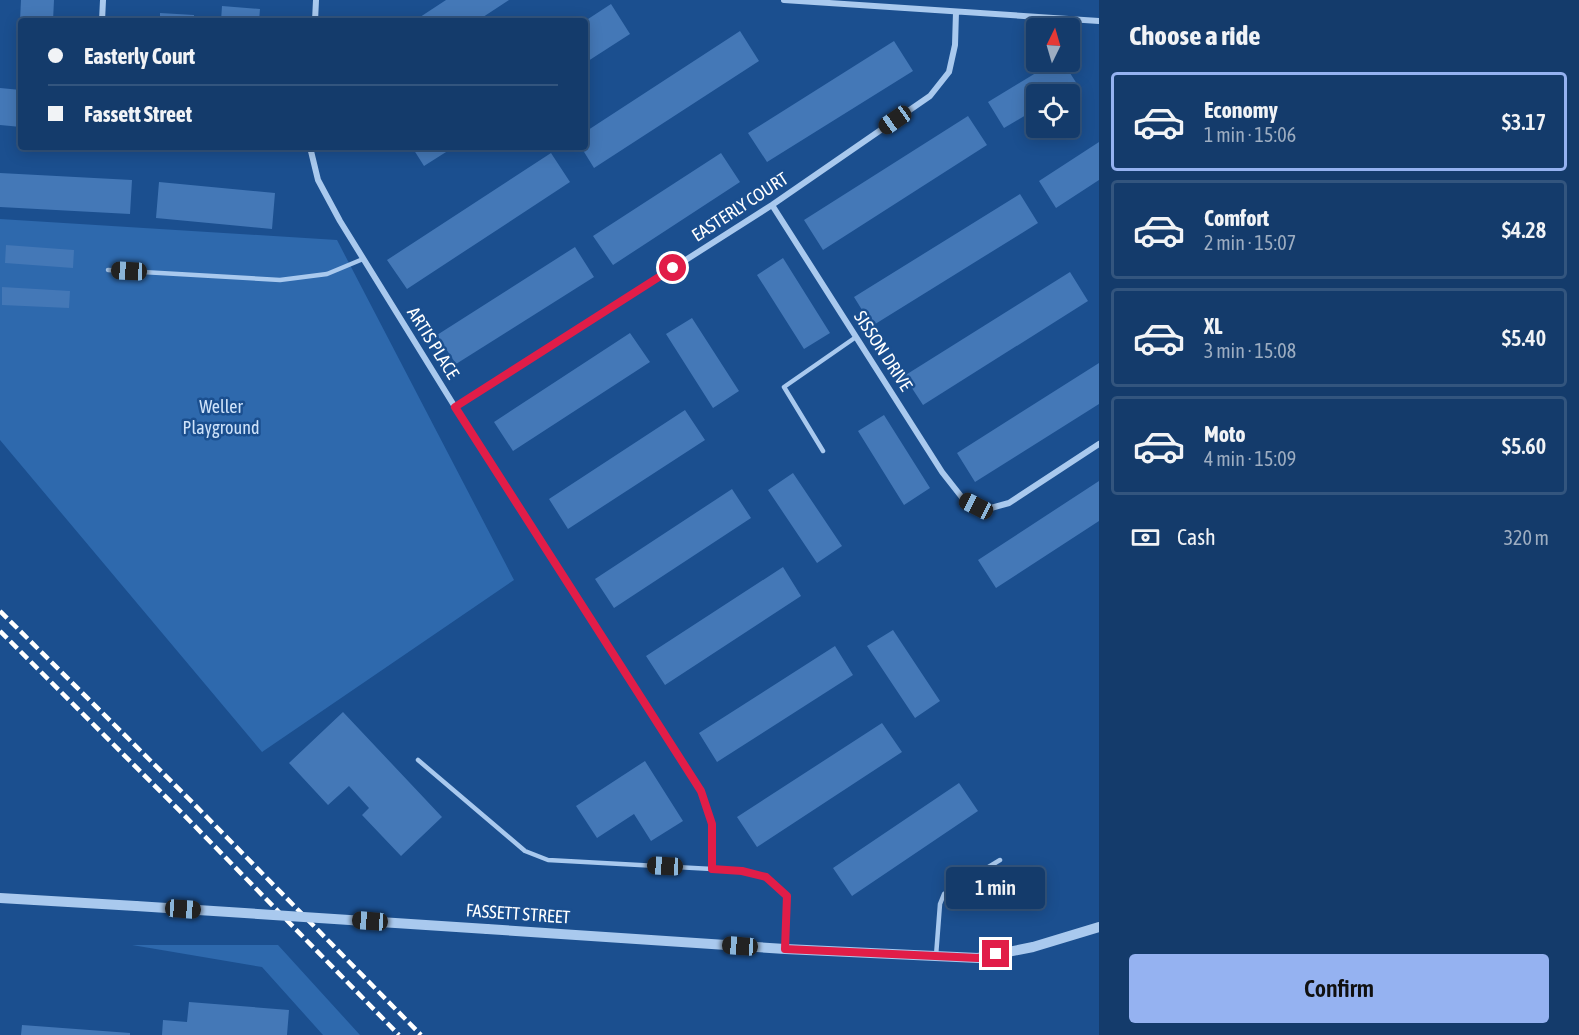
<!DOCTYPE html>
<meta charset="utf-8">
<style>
body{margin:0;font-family:"Asap Condensed",sans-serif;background:#214673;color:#f1f3f6;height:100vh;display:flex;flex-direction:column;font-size:22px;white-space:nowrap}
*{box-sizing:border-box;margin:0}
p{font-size:20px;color:#9dadc1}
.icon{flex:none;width:33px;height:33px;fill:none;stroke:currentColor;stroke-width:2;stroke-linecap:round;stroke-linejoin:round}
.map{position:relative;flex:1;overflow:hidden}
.side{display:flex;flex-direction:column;background:#143b6b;width:480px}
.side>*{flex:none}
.hud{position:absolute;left:18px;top:18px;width:570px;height:132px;border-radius:6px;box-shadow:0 3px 15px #0003,0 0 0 2px #33557e;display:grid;align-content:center;height:132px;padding:0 30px;background:#143b6b}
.needle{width:39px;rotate:5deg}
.buttons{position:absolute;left:1026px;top:18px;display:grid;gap:12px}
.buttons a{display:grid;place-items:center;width:54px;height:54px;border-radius:6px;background:#143b6b;box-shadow:0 3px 15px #0003,0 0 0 2px #33557e;font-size:30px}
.end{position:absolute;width:27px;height:27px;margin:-14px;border:8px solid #e11d48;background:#fff;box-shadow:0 0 0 3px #fff}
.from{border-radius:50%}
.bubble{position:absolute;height:42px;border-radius:6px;background:#143b6b;box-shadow:0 3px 15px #0003,0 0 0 2px #33557e;font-size:20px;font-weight:600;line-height:42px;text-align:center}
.car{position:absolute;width:18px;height:36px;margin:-18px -9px;border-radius:8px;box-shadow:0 0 4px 2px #0007;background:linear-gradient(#222 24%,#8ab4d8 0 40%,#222 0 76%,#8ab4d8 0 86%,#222 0)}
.hud b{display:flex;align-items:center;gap:21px;height:57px;font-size:22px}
.hud b+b{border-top:2px solid #33557e}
.hud i{width:15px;height:15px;background:#f1f3f6}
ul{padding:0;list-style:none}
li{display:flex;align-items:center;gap:18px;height:99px;margin:0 12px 9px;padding:0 18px;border:3px solid #33557e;border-radius:6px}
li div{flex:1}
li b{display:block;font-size:22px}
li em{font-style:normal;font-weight:600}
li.selected{border-color:#95b2f1}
li>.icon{width:54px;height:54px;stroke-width:1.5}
h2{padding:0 30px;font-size:27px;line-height:72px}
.pay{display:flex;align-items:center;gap:15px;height:66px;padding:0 30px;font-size:22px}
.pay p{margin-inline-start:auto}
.primary-button{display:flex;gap:12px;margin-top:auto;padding:12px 30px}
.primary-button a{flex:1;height:69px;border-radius:6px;background:#95b2f1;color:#111;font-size:24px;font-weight:600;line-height:69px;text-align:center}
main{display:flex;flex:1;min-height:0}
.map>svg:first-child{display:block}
.green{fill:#2e69ad}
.building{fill:#4478b7}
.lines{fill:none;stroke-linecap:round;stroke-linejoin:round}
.service{stroke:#a9c9ee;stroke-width:4.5}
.minor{stroke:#a9c9ee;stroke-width:6}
.tertiary{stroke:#a9c9ee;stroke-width:10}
.rail{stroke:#fff;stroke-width:4.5;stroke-dasharray:10 4.5;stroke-linecap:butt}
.tertiary-bridge{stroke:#a9c9ee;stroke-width:10}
.route{stroke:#e11d48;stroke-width:8}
.labels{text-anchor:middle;stroke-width:5;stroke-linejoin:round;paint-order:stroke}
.street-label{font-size:18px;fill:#fff;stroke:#1b4f8f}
.park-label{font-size:18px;fill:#cfe3fa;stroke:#1b4f8f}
</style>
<main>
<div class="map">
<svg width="1099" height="1035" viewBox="0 0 1099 1035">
<rect width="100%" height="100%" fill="#1b4f8f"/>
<path class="green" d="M0,219L337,240L514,580L262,752L0,440Z
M132,945H278L360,1035H323L262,967Z"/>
<path class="building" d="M21,0H54L53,21H20Z
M446,0H509L477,21H414Z
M611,4L630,34L585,63V21Z
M222,6L260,9L259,21H221Z
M160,13L194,15V21H160Z
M19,28H21V66H17Z
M740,31L759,61L594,168L581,147H585V132Z
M894,41L913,71L767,162L748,133Z
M1054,62H1063L1077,84L1060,94H1036V109L1004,128L988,102Z
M0,88L21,90V127L0,125Z
M968,116L987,145L823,250L804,220Z
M1099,142V180L1056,208L1039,181Z
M412,147H454L424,166Z
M551,153L570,182L407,289L387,260Z
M721,153L740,182L613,265L593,236Z
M0,173L132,180L130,214L0,207Z
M159,182L275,193L272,229L156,218Z
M1020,194L1038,223L872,326L854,297Z
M6,245L74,250L73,268L5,263Z
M575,247L594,277L456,364L437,335Z
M783,258L830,333L804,349L757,275Z
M1070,272L1088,301L923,405L904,376Z
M2,287L70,291L69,308L2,305Z
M692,318L739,391L713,408L666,334Z
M630,333L650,362L513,451L494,422Z
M1099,363V404L975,482L957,453Z
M685,410L705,440L568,529L549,499Z
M884,415L930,488L904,505L858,431Z
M793,473L842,546L817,563L768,490Z
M1099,481V521L996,588L978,560Z
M732,489L751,518L614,608L595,579Z
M783,567L801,596L665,685L646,656Z
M893,630L940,701L915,718L867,646Z
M835,646L853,675L717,762L699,733Z
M343,712L442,817L401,856L362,815L369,808L349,786L328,805L289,763Z
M882,723L902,752L757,847L737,817Z
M645,761L683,821L651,841L634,814L597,838L576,806Z
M959,783L978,811L852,896L833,868Z
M189,1002L289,1010L287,1035H162L163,1020L187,1022Z
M22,1025L130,1033V1035H21Z"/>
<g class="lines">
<path class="service" d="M108,270L280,280L327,274L363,259
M823,451L784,387L856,337
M418,760L525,851L548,860L712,869
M936,956L940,904L944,894L1000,860"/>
<path class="minor" d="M784,0L1099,21
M102,21L103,0
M315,21L316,0
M310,147L318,180L340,221L455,407L701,791L712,824V869L742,871L766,877L787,896L785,949
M772,205L942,472L964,500L976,506L991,508L1009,503L1099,444
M455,407L772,205L930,96L949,72L955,45L956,12"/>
<path class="tertiary" d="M0,898L136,906
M487,929L785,949L978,958L1033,947L1099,927"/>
<path class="rail" d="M0,611L193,803L421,1035
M0,631L183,814L399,1035"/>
<path class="tertiary-bridge" d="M136,906L487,929"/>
</g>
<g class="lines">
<path class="route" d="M673,268L455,407L701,791L712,824V869L742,871L766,877L787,896L785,949L978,958L996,954"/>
</g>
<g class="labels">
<g class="street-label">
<text transform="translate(740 207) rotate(-33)" y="6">EASTERLY COURT</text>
<text transform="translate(433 343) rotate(58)" y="6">ARTIS PLACE</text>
<text transform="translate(883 351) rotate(57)" y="6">SISSON DRIVE</text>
<text transform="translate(518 914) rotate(4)" y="6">FASSETT STREET</text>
</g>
<g class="park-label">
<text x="221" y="413">Weller<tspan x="221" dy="21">Playground</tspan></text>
</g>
</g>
</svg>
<div class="buttons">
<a><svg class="needle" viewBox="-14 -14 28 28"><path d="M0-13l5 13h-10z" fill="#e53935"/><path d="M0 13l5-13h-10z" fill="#9dadc1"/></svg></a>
<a><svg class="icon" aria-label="locate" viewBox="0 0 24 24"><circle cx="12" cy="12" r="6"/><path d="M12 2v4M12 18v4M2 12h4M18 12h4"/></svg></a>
</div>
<i class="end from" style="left:673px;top:268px"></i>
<i class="end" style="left:996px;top:954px"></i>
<div class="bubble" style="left:946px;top:867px;width:99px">1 min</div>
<i class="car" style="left:895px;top:120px;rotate:235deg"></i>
<i class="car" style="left:129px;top:271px;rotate:273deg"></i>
<i class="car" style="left:976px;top:506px;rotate:297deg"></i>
<i class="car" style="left:665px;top:866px;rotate:273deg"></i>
<i class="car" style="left:183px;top:909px;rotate:94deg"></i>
<i class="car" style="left:370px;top:921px;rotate:274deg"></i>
<i class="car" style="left:740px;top:946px;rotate:274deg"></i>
<div class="hud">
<b><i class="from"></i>Easterly Court</b>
<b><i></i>Fassett Street</b>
</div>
</div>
<section class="side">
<h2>Choose a ride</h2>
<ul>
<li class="selected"><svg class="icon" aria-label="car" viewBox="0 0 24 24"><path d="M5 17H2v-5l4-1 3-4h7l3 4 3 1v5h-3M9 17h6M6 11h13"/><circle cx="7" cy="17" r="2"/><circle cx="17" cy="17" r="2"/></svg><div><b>Economy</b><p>1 min · 15:06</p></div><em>$3.17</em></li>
<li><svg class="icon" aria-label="car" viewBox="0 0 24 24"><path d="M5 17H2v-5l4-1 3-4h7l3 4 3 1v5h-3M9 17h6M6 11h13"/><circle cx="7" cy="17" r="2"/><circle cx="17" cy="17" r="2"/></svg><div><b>Comfort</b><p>2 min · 15:07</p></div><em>$4.28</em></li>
<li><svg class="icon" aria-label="car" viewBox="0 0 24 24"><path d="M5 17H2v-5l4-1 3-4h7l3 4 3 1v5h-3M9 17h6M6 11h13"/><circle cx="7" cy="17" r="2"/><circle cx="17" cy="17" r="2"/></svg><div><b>XL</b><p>3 min · 15:08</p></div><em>$5.40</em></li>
<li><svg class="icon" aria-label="car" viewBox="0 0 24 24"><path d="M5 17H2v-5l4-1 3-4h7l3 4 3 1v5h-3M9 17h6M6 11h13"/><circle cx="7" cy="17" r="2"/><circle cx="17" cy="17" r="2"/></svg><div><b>Moto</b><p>4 min · 15:09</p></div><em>$5.60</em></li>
</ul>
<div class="pay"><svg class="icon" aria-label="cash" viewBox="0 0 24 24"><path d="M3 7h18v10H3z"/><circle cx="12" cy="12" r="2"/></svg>Cash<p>320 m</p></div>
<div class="primary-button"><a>Confirm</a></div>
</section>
</main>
